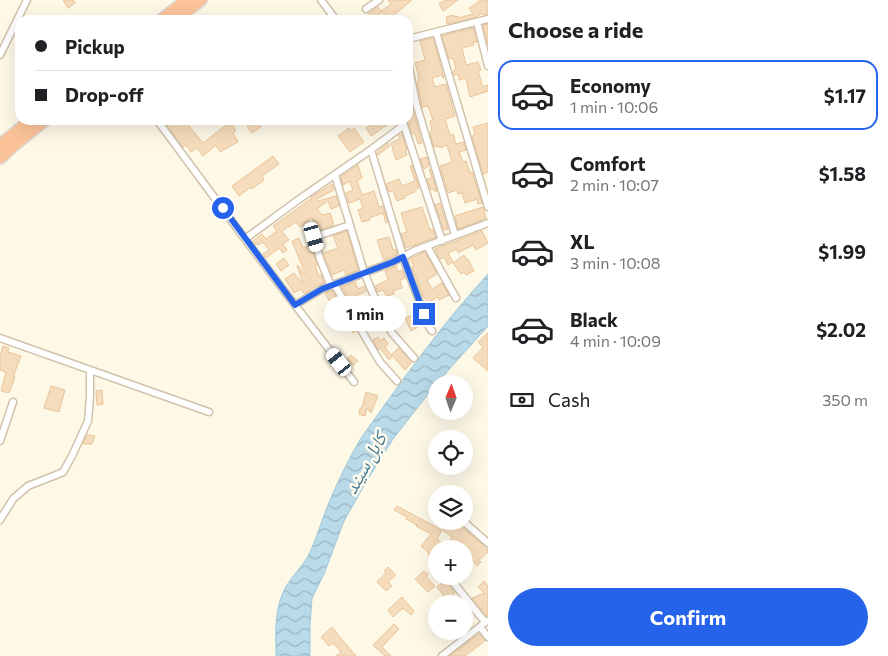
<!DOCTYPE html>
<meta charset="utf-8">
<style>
body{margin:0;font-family:Commissioner,"Noto Naskh Arabic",sans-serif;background:#f6f6f6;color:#202124;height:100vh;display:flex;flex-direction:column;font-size:19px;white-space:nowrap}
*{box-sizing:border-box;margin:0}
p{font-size:16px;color:#757577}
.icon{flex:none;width:28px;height:28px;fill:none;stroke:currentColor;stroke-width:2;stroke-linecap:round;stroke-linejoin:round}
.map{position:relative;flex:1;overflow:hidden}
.panel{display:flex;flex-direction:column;background:#fff;width:400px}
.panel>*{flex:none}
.banner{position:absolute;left:15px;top:15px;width:398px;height:110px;border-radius:15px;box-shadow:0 5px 20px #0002;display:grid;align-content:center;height:110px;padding:0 20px;background:#fff}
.needle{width:32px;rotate:2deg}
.tools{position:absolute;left:428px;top:375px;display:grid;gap:10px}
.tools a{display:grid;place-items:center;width:45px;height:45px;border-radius:50%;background:#fff;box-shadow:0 5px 20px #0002;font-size:25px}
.end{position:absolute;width:22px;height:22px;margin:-11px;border:6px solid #2563eb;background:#fff;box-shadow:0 0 0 2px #fff}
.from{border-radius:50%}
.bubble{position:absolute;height:35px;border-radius:18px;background:#fff;box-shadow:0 5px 20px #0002;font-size:16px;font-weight:700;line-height:35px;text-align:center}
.car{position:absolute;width:15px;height:30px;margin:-15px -8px;border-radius:6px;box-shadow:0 0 4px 1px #0007;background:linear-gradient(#fff 24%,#345 0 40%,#fff 0 76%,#345 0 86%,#fff 0)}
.banner b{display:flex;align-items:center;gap:18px;height:48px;font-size:19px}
.banner b+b{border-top:1px solid #e0e0e0}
.banner i{width:12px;height:12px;background:#202124}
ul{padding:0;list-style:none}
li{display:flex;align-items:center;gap:15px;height:70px;margin:0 10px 8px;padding:0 10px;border:2px solid transparent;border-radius:15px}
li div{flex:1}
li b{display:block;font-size:19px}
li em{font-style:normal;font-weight:700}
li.current{border-color:#2563eb}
li>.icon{width:45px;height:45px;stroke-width:1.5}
h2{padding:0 20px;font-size:22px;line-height:60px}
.pay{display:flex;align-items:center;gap:12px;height:55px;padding:0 20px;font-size:19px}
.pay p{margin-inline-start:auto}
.button{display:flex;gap:10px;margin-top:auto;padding:10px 20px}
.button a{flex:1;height:58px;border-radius:30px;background:#2563eb;color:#fff;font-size:20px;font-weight:700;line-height:58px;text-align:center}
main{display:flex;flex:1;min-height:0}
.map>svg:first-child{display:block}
.water{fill:url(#water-waves);stroke:#9fc8dc}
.building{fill:#f5dcbc;stroke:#e9c59b}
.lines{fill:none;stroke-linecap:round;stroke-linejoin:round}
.street-casing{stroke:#d1c2ab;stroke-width:9}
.highway-casing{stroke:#dcd6d0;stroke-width:14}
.street{stroke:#fff;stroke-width:6}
.highway{stroke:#fcc39a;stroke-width:11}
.route{stroke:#2563eb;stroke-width:6}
.labels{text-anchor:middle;stroke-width:5;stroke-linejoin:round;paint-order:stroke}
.water-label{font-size:19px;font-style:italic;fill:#437a95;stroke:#fffbee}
</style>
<main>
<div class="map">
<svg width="488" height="656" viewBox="0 0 488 656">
<defs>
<pattern id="water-waves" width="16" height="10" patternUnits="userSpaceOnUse" patternTransform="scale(1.25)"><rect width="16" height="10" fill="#b9dae9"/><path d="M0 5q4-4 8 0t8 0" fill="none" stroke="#9bb4bf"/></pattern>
</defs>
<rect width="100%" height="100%" fill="#fef8e7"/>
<path class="water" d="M488,274V326L436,384L393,439L366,482L344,521L324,574L312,598L310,625V656H276C276,636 274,615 282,595C288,578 304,567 311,550C318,534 323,516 330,500C339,479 349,458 361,438C401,382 441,325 488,274Z"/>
<path class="building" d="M63,0H73L75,3L68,8Z
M388,0H412L388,20L381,11L391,4Z
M445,0H458L443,11L439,4Z
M481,0L482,2L485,0H488V14L483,15L482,13L477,17L447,24L446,17L454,15V17L458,16V18L473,14L469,8Z
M378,7L382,12L371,20H361Z
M488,24V45L483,25Z
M473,28L477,42H473L474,45L462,48L466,65L478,62L481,70L478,71L483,87L488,85V91L470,97L466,78L459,80L458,74L454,75L453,71L456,70L453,58L449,59L442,36Z
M433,38L444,78H443L442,75L432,78L435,87L446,84L455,116L445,119L450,135L453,134L456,144L463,142L466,150L459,152L463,162L466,161L470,173L472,172L482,203L478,204L477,199L465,203L462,193L458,194L457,190L448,193L440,166L452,162L447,145L440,148L439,146L434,147L430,132L432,131L430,121L433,120L428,106L422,107L417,82L419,81L418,77H419L415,63L425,60L420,41Z
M411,104L422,143L418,144L415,134H412L408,121V105Z
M163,120H184L203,143L230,122L236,130L233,133L238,142L220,152L216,145L203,156L197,148L191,152L186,145L183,147Z
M256,120L261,127L252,133L247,126Z
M373,120H394L371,136L366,128L374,122Z
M488,123V172L483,174L472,136L475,134L473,127Z
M349,128L351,131L354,128L364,142L350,152L338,136Z
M402,134L407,150L405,151L407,155L396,160L391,143L400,139L399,135Z
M388,143L390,146L378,155L377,152Z
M273,156L279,164L262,176L264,180L252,189L251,187L239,196L232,186Z
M427,157L429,166L424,169L420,159Z
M358,165L362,178L357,181L362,195L374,191L379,207L383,206L388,222L386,223L383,213L369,218L370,220L362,222L358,210L363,208L360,199L349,203L346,193L353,190L350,181L343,185L341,177Z
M412,165L419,188L414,190L415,192L405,196V198L397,201L393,191L389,192L386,184L399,179L402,186L415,181L410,166Z
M429,169H430L437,191L435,192L434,189L431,190L427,179L432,178Z
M332,184L334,190L317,199L318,201L336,196L339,206L331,209L328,201L317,209L322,215L330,213L334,225L317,231L312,218L300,227L296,222L282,231L289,240L283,244L287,250L283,253L279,248L266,258L263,254L269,250L263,242L259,245L257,244L256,245L253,241L262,234L266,239L277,231L273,226L312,198L311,197Z
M440,203L448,229L444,230L435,205Z
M422,207L430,230L433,229L436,237L406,248L401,234L407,232L401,213Z
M483,207L486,218L458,229L455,216Z
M347,231L358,270L346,275L344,270L332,275L323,253L338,248L333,236Z
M482,231L488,243L476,250L473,245L458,253L457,249L448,253L453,262L448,265L444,257L440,259L435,249Z
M389,237L393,250L396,249L397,254L384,260L377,240Z
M299,238L303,248L311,245L317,265L315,266L319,276L321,274L324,283L310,289V290L304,294L301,289L294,293L285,279L294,273L303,284L297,266L298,265L304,274L305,273L292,241Z
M425,252L437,274L427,280L432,289L442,283L449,295L439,300L437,297L428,303L423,296L412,267L414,266L410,259Z
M464,255L467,260L468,259L474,271L466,275L464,272L461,274L453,263Z
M284,258L289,265L281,271L276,264Z
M396,266L398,272L401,270L403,272L405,278L400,280L402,288L393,291L394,294L387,296L383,290L378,292L375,286L388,280L385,271Z
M355,282L358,289L364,286L366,291L356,296L363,310L372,305L376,315L368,319L371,323L365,327L342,287Z
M332,291L339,302L332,306L325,293Z
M333,306L337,314L329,319L324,311Z
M399,309L403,318L397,321L396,319L394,320L390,313Z
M412,315L418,327L411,331L405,318Z
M348,318L356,331L353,333L346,322L349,320Z
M488,333V371L473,358L483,347L478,342Z
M378,337L380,341L384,338L388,344L385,347L391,355L398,348L412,362L405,370L392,355V357L389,360L380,348L378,350L373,340Z
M3,346L9,348L8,352L21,356L13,377H15L9,393L1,391L6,372L0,370V356Z
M351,355L358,361L353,365L347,359Z
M51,386L65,390L59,412L44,408Z
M102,390L103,404L97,405L96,391Z
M366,392L378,396L371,413L367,408L365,416L359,414L360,408H362Z
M87,435L95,436L92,444H83Z
M397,506L442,530L437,539L446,546L452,537L443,530L450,521H454L487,548L488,552L479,560L481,562L477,566L472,559L473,558L470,554V553L464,549H436V556L433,555L430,556L428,555L429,553L421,546L431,534L416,526L417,525L406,519L407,517L394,510Z
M388,567L396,575L388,582L392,586L386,591L377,582L386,573L384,571Z
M424,571L428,574L426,577L435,586L428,592L415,579Z
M445,580L455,593L453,594L462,604H455L449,598L447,600L437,587Z
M484,581L488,586V616H487L472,598L484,593L478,587Z
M402,597L414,611L411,615L403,608L393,617L388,610Z
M394,624L399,629L382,647L391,656H385L373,645Z
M332,627L340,637L356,656H336L341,652L333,643L329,646L321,637Z
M479,634L485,641L465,656H450Z"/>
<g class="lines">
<g class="street-casing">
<path id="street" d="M321,0L336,20
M366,9L379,0
M477,22L488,66
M436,32L488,207
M408,39L488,19
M0,55L27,0
M408,62L416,103L455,235
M157,120L245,239
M404,125L442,241
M371,150L406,266L429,327L432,331
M335,175L364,272L383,318L392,333L414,358
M427,246L456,298
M334,284L380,362L397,381
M331,286L320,259L314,237L350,225
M295,305L322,289L393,262L416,250L488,223
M0,338L209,412
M354,382L295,305L245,239L298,200L369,151L404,125L401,120
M0,441L13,402
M0,520L13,499L28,486L56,475L63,472L72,456L88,421L90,397V371
M463,521L488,543
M433,560L436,564
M448,576L485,622
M480,627L488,637
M442,656L487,621"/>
</g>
<g class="highway-casing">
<path id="highway" d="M161,20L187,0
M175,20L201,0
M0,145L31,120
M0,158L13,146L45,120"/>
</g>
<use href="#street" class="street"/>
<use href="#highway" class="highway"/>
</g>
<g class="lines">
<path class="route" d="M223,208L295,305L322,289L393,262L403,257L424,314"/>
</g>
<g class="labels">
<g class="water-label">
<text transform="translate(365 463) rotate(-61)" y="7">کابل سيند</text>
</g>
</g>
</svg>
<div class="tools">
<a><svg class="needle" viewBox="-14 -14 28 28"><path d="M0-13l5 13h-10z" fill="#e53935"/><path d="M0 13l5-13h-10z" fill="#757577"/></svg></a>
<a><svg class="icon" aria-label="locate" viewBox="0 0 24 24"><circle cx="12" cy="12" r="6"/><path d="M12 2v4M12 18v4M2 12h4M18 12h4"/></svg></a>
<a><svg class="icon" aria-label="layers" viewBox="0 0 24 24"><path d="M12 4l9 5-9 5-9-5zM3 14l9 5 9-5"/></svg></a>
<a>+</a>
<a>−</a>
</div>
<i class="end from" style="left:223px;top:208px"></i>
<i class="end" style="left:424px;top:314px"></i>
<div class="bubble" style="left:324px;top:296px;width:82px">1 min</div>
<i class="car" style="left:314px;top:237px;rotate:164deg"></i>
<i class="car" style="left:339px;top:362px;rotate:322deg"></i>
<div class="banner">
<b><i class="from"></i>Pickup</b>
<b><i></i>Drop-off</b>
</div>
</div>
<section class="panel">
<h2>Choose a ride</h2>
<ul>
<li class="current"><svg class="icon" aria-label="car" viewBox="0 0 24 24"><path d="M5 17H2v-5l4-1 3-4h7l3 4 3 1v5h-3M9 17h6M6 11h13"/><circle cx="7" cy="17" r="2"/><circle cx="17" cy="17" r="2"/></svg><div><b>Economy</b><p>1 min · 10:06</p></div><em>$1.17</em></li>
<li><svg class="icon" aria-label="car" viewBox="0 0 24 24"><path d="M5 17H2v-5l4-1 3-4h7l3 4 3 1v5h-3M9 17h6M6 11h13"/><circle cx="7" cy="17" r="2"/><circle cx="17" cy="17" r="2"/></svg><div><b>Comfort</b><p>2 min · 10:07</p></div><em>$1.58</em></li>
<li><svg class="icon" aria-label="car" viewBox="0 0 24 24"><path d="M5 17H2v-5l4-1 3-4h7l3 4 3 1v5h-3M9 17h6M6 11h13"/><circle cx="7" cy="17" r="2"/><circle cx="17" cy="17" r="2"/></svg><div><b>XL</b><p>3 min · 10:08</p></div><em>$1.99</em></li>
<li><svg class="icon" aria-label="car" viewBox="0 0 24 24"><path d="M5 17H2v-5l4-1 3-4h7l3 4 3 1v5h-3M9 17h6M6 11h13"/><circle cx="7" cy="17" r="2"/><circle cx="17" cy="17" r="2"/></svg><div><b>Black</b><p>4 min · 10:09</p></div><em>$2.02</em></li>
</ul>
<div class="pay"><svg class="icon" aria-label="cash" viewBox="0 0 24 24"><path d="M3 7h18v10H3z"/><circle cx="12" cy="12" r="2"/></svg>Cash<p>350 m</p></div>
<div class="button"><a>Confirm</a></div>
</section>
</main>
